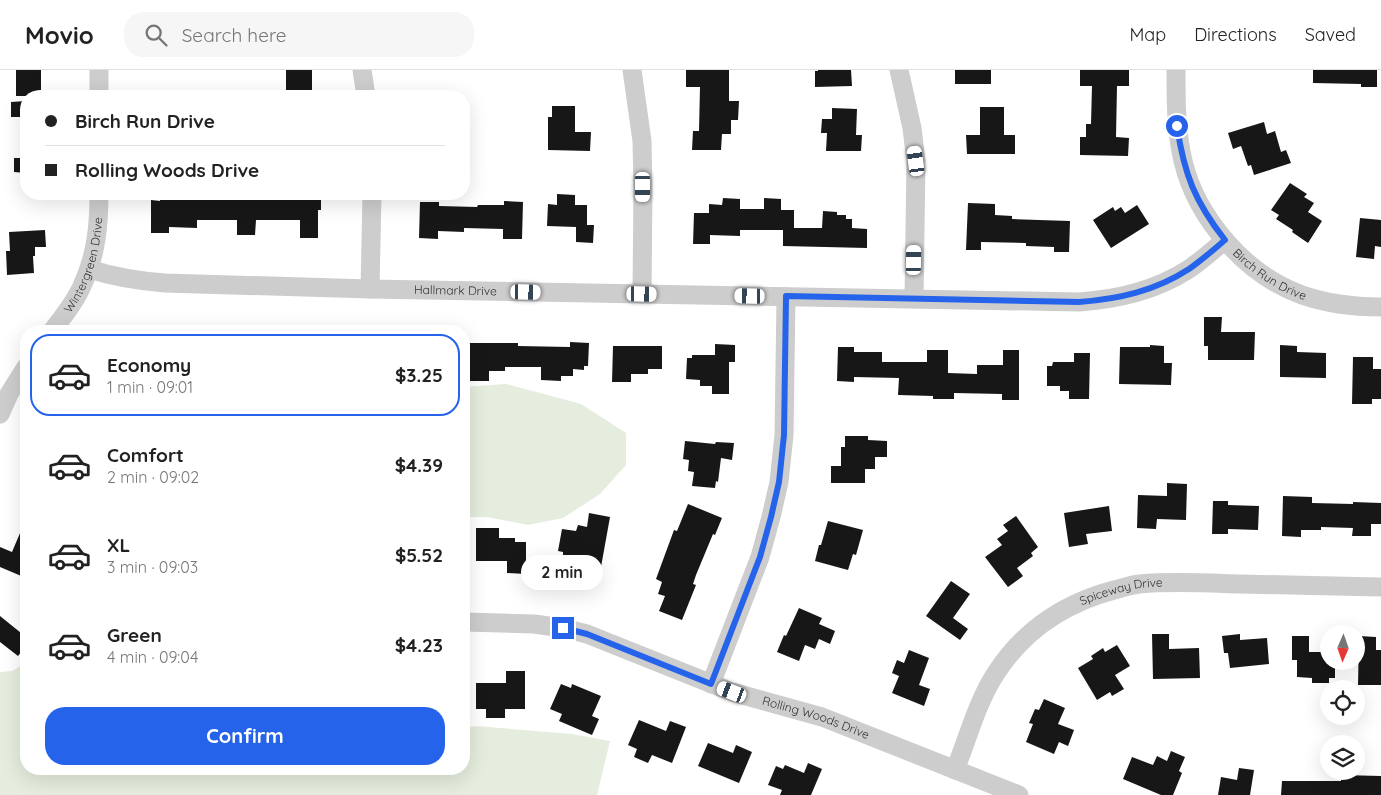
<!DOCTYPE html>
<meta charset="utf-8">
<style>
body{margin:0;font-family:Quicksand,sans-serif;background:#f6f6f6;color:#222;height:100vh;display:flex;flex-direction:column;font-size:19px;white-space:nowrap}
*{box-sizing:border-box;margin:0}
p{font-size:16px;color:#767676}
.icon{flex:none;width:28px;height:28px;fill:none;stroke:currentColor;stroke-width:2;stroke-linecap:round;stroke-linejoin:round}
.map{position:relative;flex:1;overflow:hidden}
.panel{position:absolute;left:20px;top:255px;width:450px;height:450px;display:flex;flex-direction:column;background:#fff;border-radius:20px;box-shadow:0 5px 20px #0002}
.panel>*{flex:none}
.hud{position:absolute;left:20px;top:20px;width:450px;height:110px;border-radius:20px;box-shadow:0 5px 20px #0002;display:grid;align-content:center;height:110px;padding:0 25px;background:#fff}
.needle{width:32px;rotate:182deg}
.tools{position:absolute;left:1320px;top:555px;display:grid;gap:10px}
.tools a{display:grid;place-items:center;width:45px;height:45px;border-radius:50%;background:#fff;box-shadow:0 5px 20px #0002;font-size:25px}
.end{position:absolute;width:22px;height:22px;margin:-11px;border:6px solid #2563eb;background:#fff;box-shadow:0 0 0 2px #fff}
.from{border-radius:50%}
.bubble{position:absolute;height:35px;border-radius:18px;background:#fff;box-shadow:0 5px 20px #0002;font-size:16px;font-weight:800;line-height:35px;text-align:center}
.car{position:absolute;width:15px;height:30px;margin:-15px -8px;border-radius:6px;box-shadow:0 0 4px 1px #0007;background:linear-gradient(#fff 24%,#345 0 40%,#fff 0 76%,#345 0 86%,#fff 0)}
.hud b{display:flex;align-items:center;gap:18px;height:48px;font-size:19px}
.hud b+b{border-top:1px solid #e0e0e0}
.hud i{width:12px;height:12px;background:#222}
ul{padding:9px 0 0;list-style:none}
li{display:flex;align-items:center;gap:15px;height:82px;margin:0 10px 8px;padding:0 15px;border:2px solid transparent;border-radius:20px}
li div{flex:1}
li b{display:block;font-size:19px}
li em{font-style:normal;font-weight:800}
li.on{border-color:#2563eb}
li>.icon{width:45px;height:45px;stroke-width:1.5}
.button{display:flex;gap:10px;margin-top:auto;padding:10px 25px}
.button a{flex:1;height:58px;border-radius:20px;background:#2563eb;color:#fff;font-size:20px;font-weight:800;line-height:58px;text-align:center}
header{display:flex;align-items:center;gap:30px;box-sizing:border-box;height:70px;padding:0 25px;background:#fff;border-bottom:1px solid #e0e0e0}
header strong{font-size:24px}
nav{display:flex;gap:28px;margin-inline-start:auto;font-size:18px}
.search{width:350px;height:45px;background:#f6f6f6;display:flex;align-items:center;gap:12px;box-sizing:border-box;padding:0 18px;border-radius:20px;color:#767676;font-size:19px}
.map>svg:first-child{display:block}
.green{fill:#e5edde}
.building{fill:#171717}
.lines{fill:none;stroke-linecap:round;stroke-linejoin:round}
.minor{stroke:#cdcdcd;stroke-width:19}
.route{stroke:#2563eb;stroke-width:6}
.labels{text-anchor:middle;stroke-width:5;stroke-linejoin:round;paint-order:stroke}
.street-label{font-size:12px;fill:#303030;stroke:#fff}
</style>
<header>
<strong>Movio</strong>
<div class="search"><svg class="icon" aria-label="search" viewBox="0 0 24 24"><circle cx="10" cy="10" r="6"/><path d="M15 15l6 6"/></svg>Search here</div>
<nav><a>Map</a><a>Directions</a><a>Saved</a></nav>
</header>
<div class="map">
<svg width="1381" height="725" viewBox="0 0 1381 725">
<rect width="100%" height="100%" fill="#fff"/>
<path class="green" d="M506,314L581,334L626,363V395L600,424L563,448L528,455L487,447H464V317Z
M26,593V699H464V658L476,656L572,664L610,671L597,725H0V602L12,601Z"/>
<path class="building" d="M16,0H41V26H16Z
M286,0H312V26H286Z
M686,0H729V31H739L738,50H731V64H722L721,80H692L693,61H699L700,17H686Z
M818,0H851L852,16L815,17V1H818Z
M955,0H991V14H955Z
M1080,0H1129V16H1117L1116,67L1129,68L1128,86L1080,85V67H1086V54H1091L1092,16H1080Z
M1313,0H1377V17H1361V14L1313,13Z
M26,31V47H11V32Z
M552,36H575V62H591L590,81L548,80V47H552Z
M980,37H1004V65H1015V84H967L966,65H980Z
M832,38L857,39L856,65H862L861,81H826L827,63H821L822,49H832Z
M1264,52L1267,64L1275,61L1281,82L1286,80L1291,93L1254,105L1251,95L1248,96L1241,76L1233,79L1228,63Z
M14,88H26V103L14,102Z
M1290,113L1307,124L1304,127L1314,133L1308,142L1322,151L1308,173L1292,162L1293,160L1276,149L1279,145L1271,140Z
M170,124H256V126H299V124H321V140H318V168H300V150H256L255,165H237V150H197V158L169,157V163H151V130L160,131V127H170Z
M557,124L575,125V135H587V155H594L593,173L576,172V157L547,156L548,134L557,135Z
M723,128L740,129V139H764V128L781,129V140H794V158H822L823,141L837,142V145H846V149H852V158L867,159V178L783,176V160H740V166L710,165V174H693L694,143H709V134L722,135Z
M504,131L523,132L522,169H503V159L464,158V162L438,161V169L419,168L420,132H439V136L477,137L478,135H504Z
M968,133L995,134V145L1012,146V149L1070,151L1069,182H1054V177L1026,176V173L981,172V180H966Z
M1137,135L1149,154L1111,178L1093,150L1113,137L1115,141L1121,137L1125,143Z
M1360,148L1381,150V177L1375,176L1374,189L1356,187Z
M45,160L46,177H35V186H33L34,203L7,205L6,181H10L9,162Z
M1204,247H1222L1221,262H1255L1254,290H1208V276H1204Z
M570,272L589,273L588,296H584V300L573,299V306H561V311L541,310V297H505V301H489V311H468L469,273H518V276L570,277Z
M715,274L735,275V292H729V324H712V316H700V310L686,309L687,288H692V285H715Z
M1150,275L1164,276V293H1172L1171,315L1119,314L1120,277H1150Z
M1280,275L1297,276V282L1326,283V308L1280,307Z
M613,276H662V299H648V304H631V312H612Z
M838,277H854V282H882V292H927V280H948V303L977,304V295H1003V280H1019V330H1002V324L954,323V329H933V326L898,325L899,308L854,307V312L837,311Z
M1074,283H1090L1089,329H1069V321H1060V316H1047V296H1052L1053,292H1074Z
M1353,287H1373V299H1381V329H1372V334H1352Z
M845,366H868V370L887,371V387H875V399H865V413H831V396H841V377H845Z
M685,371L715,374L716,372L734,373L732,390L721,388L718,412L716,411L715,418L692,416L694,402L688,401L689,390L683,389Z
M1167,413L1187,414L1186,450L1157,449L1156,459L1137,458L1138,425L1167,426Z
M1283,426L1312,427V433L1353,434V432L1381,433V454H1371V466H1352L1353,458L1321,457V460H1301V467L1282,466Z
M1213,431H1228V435L1259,436L1258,460L1228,459V464H1212Z
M688,434L722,448L715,465L713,464L696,505L693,514L696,515L682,550L659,541L665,526L658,524L662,512L656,509L674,460L677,461Z
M1109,436L1112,461L1086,464L1088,474L1069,477L1064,443Z
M589,443L610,447L599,508L583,505L586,489L563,485V482L558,481L562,459L576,461L578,455L587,457Z
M1016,446L1038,477L1031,483L1033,486L1017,498L1023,506L1008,517L985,487L1002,475L997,469L1008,461L1003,455Z
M26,449V508L0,497V477L12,482Z
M828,451L863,460L856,485L853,484L848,500L815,491L819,475H821Z
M476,458H499V468H515V472H526V504L507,503V491H476Z
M951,511L970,524L953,548L968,559L960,570L926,546Z
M799,538L822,548L819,554L835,561L830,574L819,569L815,579L805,575L799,591L777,582L784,565L786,566Z
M0,546L26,567V576L18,586L0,572Z
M1152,564H1169V579L1199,578L1200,608L1153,609Z
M1240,564V570L1267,568L1269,594L1230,598L1228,583H1224L1222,566Z
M1292,566H1309V582H1329V591H1335V608H1329V613H1312V608L1297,607V590H1292Z
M1359,566L1376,567V580H1381V615H1358Z
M1117,575L1130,596L1115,605L1124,619L1112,626L1110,622L1097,630L1078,598L1093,589L1091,586L1103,578L1105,582Z
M909,580L929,588L919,615L930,619L924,636L892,623L899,606L892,603L897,590L904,593Z
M506,601H525V639H505V648H486V639H476V613H506Z
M561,614L571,618L572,614L601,626L592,646L599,649L592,665L559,651L562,644L550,639Z
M1044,629L1065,638L1058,654L1074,660L1068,676L1059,672L1054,684L1026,672L1033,654L1029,653L1035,639L1039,640Z
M639,650L666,661L670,651L686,657L672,693L652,685L648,693L634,687L637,679L628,675Z
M708,673L733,683L736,675L752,682L739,713L698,696Z
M1171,681L1185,687L1179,701L1182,703L1173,725H1161L1123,709L1132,687L1153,695L1157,686L1167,691Z
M808,693L822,699L811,725H780L782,720L768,715L776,696L783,699L785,695L804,703Z
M1239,698L1254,700L1250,725H1218L1221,707L1237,710Z
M1341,705L1381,706V725H1281L1282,711H1341Z"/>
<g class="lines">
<g class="minor">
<path d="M99,0V26"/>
<path d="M362,0L366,26"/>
<path d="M632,0L642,71L643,117L642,224"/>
<path d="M899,0L912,58L916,91L914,229"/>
<path id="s1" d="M1176,0C1176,31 1176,61 1183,91C1197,149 1246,205 1302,225C1328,234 1354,237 1381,237"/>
<path id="s2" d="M89,199C114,207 139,211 165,213L370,219L1079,232C1118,229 1155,221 1189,199C1202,190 1213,180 1225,170"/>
<path d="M370,219L372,124"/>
<path id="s3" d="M52,261C63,247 75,232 82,216C96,186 99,156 99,124"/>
<path d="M0,344L9,324L26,297"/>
<path id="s4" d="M464,552L534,554L563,558L587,564L732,622L822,647L1019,725"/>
<path d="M711,614L760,487L771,447L779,412L784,365L786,227"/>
<path id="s5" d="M955,700C968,668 977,632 996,603C1024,560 1065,533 1114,520C1122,518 1131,515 1139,514C1173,511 1207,513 1241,514C1288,515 1334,516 1381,517"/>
</g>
</g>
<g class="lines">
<path class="route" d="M563,558L587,564L711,614L760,487L771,447L779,412L784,365L786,226L1079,232C1119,229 1155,221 1189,199C1202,190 1213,180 1225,170C1195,132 1184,104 1177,56"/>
</g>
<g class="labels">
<g class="street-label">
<text dy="4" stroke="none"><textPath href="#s3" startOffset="75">Wintergreen Drive</textPath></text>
<text dy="4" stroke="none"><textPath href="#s1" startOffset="239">Birch Run Drive</textPath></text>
<text dy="4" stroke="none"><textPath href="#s2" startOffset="368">Hallmark Drive</textPath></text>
<text dy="4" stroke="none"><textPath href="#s5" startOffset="260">Spiceway Drive</textPath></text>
<text dy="4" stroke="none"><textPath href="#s4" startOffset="368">Rolling Woods Drive</textPath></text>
</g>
</g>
</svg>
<div class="tools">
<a><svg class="needle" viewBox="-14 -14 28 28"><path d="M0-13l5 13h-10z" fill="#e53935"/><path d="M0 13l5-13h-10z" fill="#767676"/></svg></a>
<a><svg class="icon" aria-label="locate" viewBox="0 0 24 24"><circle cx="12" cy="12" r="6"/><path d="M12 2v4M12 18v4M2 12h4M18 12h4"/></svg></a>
<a><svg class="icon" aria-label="layers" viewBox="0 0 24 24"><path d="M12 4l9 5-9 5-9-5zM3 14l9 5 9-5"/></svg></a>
</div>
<i class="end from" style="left:1177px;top:56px"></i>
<i class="end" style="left:563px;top:558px"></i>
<div class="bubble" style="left:521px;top:485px;width:82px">2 min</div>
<i class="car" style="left:916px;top:91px;rotate:352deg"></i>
<i class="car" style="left:643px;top:117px;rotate:180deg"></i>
<i class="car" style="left:914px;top:190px;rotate:1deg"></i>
<i class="car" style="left:526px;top:222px;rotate:91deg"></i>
<i class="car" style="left:642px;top:224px;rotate:91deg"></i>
<i class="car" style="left:750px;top:226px;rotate:271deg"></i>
<i class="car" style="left:732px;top:622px;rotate:291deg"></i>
<div class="hud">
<b><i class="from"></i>Birch Run Drive</b>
<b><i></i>Rolling Woods Drive</b>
</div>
<section class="panel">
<ul>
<li class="on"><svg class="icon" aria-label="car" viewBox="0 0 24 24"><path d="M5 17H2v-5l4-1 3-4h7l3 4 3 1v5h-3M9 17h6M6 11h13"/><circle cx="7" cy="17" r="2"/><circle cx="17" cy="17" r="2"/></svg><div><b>Economy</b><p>1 min · 09:01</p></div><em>$3.25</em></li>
<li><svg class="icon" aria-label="car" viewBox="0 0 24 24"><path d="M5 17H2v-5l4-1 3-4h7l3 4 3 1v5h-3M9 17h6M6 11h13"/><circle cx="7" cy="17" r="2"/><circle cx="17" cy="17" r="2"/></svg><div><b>Comfort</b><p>2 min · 09:02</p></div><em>$4.39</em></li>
<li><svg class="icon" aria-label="car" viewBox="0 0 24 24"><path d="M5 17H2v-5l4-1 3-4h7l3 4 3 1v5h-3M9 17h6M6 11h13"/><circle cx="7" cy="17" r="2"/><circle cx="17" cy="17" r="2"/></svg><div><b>XL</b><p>3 min · 09:03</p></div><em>$5.52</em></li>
<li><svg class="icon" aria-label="car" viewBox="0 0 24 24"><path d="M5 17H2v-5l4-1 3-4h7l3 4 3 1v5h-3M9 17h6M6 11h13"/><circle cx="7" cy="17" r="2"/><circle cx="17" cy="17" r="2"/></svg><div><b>Green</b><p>4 min · 09:04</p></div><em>$4.23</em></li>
</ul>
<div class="button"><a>Confirm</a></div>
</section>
</div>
